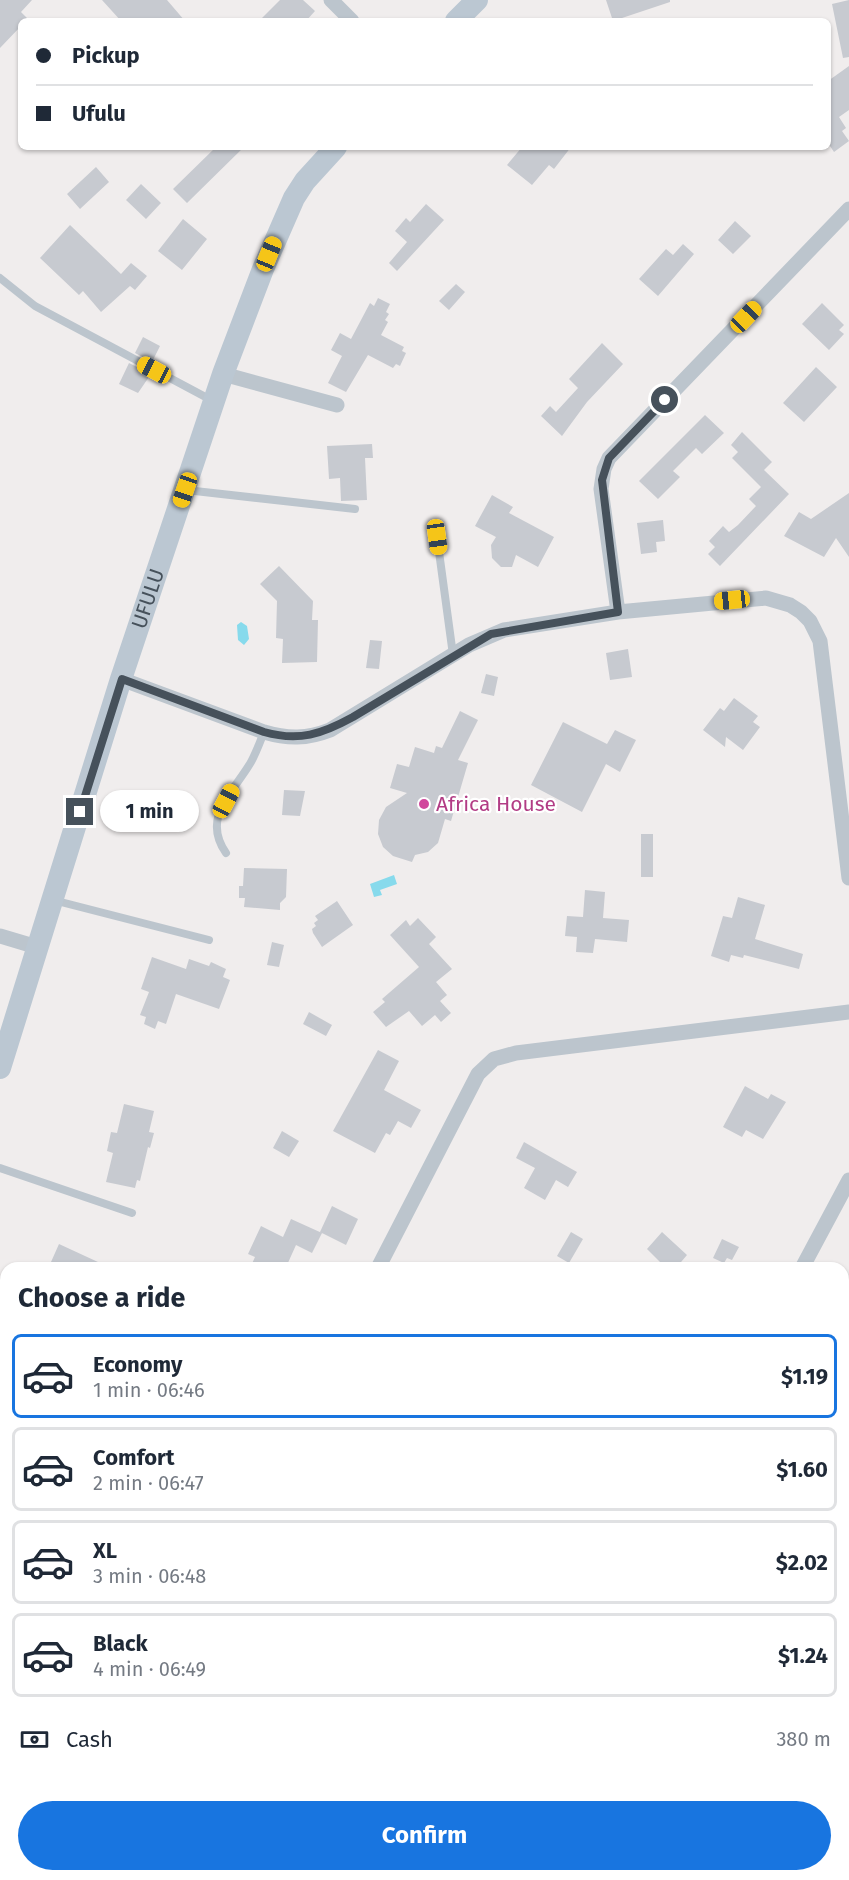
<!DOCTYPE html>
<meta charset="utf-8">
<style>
body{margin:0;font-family:"Fira Sans",sans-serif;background:#f6f6f7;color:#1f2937;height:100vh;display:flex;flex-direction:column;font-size:22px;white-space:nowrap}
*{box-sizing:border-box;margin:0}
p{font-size:20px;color:#747a83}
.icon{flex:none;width:33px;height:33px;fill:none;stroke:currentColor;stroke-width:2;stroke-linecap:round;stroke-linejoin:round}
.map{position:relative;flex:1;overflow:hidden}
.sheet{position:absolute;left:0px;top:1262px;width:849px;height:620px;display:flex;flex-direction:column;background:#fff;border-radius:18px 18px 0 0;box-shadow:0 2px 4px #0004}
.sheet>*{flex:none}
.hud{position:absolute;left:18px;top:18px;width:813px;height:132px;border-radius:9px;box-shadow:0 2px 4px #0004;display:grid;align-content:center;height:132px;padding:0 18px;background:#fff}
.end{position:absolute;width:27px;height:27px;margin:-14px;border:8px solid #46515b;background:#fff;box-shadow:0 0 0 3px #fff}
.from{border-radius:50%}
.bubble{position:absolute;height:42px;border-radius:21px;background:#fff;box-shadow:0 2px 4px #0004;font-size:20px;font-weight:700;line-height:42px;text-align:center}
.car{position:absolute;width:18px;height:36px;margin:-18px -9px;border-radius:8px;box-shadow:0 0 4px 2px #0007;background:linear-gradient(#f5c518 24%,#345 0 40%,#f5c518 0 76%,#345 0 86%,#f5c518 0)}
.hud b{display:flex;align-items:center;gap:21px;height:57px;font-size:22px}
.hud b+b{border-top:2px solid #e0e1e3}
.hud i{width:15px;height:15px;background:#1f2937}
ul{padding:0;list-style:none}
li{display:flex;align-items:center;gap:18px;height:84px;margin:0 12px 9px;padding:0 6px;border:3px solid #e0e1e3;border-radius:9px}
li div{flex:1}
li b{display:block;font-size:22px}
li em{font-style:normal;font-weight:700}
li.active{border-color:#1875e0}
li>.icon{width:54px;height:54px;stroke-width:1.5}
h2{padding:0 18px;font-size:27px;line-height:72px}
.pay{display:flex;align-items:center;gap:15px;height:66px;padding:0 18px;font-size:22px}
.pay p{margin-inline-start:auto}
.primary-button{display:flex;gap:12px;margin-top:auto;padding:12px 18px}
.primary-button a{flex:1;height:69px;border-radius:36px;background:#1875e0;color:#fff;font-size:24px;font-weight:700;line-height:69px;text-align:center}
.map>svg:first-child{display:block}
.green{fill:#bbefcd}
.water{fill:#87daec}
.building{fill:#c7cad0}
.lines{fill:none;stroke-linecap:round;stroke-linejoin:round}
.path{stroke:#73cd9d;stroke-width:3;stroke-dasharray:4.5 3;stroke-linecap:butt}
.lane{stroke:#bcc5cd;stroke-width:8}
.street{stroke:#bcc5cd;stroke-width:15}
.secondary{stroke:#bbc7d2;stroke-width:22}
.route{stroke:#46515b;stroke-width:8}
.hotel-dot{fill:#d1479c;stroke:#fff;stroke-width:2}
.labels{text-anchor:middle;stroke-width:4.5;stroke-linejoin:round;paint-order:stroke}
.street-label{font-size:21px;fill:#46515b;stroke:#fff}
.hotel-label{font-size:21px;fill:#b23c85;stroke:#fff;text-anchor:start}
</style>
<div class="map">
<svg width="849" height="1880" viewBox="0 0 849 1880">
<rect width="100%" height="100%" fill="#f0eded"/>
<path class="green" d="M843,1293L849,1296V1337L843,1348Z"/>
<path class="water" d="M241,622L247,626L249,639L244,645L238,640L237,625Z
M394,875L397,884L380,890L382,895L374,897L370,884Z"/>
<path class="building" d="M0,0H32L21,12L28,19L21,21V26L0,48Z
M102,0H167L185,21H121Z
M280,0H303L315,11L306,21H259Z
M606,0H670V2L613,21Z
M849,0V57L843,58L832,4Z
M849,66V110L839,117L846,128L842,131L849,141L834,152L828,143V81Z
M216,147H244L187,203L173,189Z
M522,147H571L554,169L549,165L532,185L507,165Z
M96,167L109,182L80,209L67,194Z
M141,184L161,203L146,219L126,200Z
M426,204L444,220L397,271L389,263L407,242L395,231L406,218L410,222Z
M183,219L207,239L182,270L158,251Z
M735,221L751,236L733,254L718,240Z
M70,225L121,274L131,263L147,276L135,290L130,286L101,312L83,291L79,295L40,258Z
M683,244L694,254L658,296L639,279L666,249L673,255Z
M456,284L465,292L449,310L439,301Z
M378,298L390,304L386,312L389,314L385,320L388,322L381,335L404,347L402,351L406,353L400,366L396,364L393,368L368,355L346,392L328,383L342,356L331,350L340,333L351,339L370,303L374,306Z
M822,303L844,325L839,330L844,334L829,350L802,324Z
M143,337L160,346L153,360L156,364L135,353Z
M602,343L623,364L587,402L562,436L541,416L550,406L556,412L578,388L569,379Z
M129,363L151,374L138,393L119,384Z
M816,367L837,387L804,422L783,403Z
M705,415L724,433L702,454L696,448L673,471L680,477L658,499L639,481Z
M742,432L772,462L764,470L789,494L720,566L708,554L715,547L709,541L723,526L729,532L738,525L756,506L749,499L761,487L732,458L738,452L731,445Z
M372,444L373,458H365L367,500L341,501L340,478L329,479L327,446Z
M849,493V557L836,538L824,557L784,536L799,512L811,519Z
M492,495L513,507L509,513L554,537L538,567L516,555L512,567H501L492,558L491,545L496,537L475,526Z
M663,520L665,541L656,542L657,552L641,554L637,523Z
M279,566L313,601L312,620H318L317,662L282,663L283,639L276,638L277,601L260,584Z
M370,640L382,641L379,669L366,668Z
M628,649L632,677L610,680L606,653Z
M486,674L498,677L494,696L481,693Z
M734,698L758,716L753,722L760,727L743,750L726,737L725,747L703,730L720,708L724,711Z
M460,711L478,720L458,760L468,763L451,821L445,819L438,843L428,852L415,855L412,862L393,856L383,847L378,834L379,820L386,807L407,793L390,788L397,764L409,767L415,747L434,753L436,746L442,748Z
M563,722L607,744L615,730L636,740L620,772L606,764L582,812L531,785Z
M284,790L305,791L300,816L282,815Z
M641,834H653V877H641Z
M244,868L287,869L286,897L280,903V910L244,907L245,898H239V886H243Z
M585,890L605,892L603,918L629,920L627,942L595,939L593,953L576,952L577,937L565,936L567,916L583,917Z
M738,897L765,905L755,939L803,954L799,969L744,955L743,958L731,955L729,962L711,956L723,916L732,918Z
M337,901L353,925L322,947L313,933L312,929L316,926L314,923L318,920L315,916Z
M418,918L436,937L429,944L452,969L436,982L447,995L440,1001L451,1013L441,1022L435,1015L422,1026L409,1011L386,1027L373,1012L385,1002L382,999L419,967L390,935L406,920L410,926Z
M272,942L284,945L279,967L267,965Z
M152,957L186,969L189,959L209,966L211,962L226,969L223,977L230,980L219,1009L176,994L166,1024L158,1021L155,1029L144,1024L146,1017L140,1015L149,992L141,989Z
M309,1012L332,1025L326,1036L303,1024Z
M378,1050L399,1061L384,1090L421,1110L411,1128L398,1121L390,1135L386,1133L375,1153L333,1131Z
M745,1086L768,1099L771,1094L786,1102L763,1139L746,1130L742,1137L723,1127Z
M124,1104L154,1111L149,1132L154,1133L150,1148L148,1147L140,1181L137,1180L135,1188L106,1182L113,1153L107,1151L111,1132L117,1133Z
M282,1131L299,1141L289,1157L273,1148Z
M524,1142L577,1172L568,1187L556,1180L545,1200L524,1188L535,1168L516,1158Z
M332,1206L358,1219L346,1245L320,1232Z
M291,1219L322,1233L312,1253L296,1245L287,1265L284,1263L282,1268H250L255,1257L248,1254L261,1226L283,1237Z
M571,1232L583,1239L569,1263L557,1256Z
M662,1232L687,1255L676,1268H666L647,1249Z
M722,1239L739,1247L732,1260L727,1258L724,1263L713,1258Z
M59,1244L111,1268H55L56,1264L51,1262Z"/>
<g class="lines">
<path class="path" d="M0,1517L6,1520"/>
<path class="lane" d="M0,278L35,306L213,401
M186,490L355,509
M437,537L453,655
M226,853C201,817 233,793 251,762C256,753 260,742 264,732
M53,900L209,940
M0,1168L132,1213
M0,1317L6,1319
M0,1743L6,1746"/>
<path class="street" d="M331,0L352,21
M223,374L337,405
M618,612L601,489L604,469L609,458L849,209
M121,679L264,732C288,739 307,739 330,730L469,645L504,630L618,612L766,598L790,605L801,612L810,621L820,641L849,878
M0,936L37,947
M378,1268L478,1074L494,1059L516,1053L849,1012
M802,1268L849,1180
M843,1483L849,1486
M57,1880L60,1875
M477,1880L480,1875"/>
<g class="secondary">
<path d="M456,21L477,0"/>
<path id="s1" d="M0,1068L121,679L223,374L263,269L294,198L305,181L336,147"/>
</g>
</g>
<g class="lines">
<path class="route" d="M80,812L122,679L264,732C299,742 322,734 353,717L491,634L618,612L602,480L609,458L665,400"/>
</g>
<circle class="hotel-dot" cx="424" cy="804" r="6"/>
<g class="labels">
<g class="street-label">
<text dy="7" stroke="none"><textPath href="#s1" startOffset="492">UFULU</textPath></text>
</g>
<g class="hotel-label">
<text x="436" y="811">Africa House</text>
</g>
</g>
</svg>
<i class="end from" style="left:665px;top:400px"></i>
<i class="end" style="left:80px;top:812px"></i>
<div class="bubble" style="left:100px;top:790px;width:99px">1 min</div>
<i class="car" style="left:269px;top:254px;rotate:22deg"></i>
<i class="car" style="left:746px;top:317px;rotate:44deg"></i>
<i class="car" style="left:154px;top:370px;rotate:298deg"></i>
<i class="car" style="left:185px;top:490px;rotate:199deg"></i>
<i class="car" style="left:437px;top:537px;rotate:172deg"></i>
<i class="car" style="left:732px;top:600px;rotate:264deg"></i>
<i class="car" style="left:226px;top:801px;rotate:28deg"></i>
<div class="hud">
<b><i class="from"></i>Pickup</b>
<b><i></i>Ufulu</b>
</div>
<section class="sheet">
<h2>Choose a ride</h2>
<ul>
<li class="active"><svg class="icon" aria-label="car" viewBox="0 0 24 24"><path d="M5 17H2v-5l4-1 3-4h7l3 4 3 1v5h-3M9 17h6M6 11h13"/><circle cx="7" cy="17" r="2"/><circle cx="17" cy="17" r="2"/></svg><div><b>Economy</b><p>1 min · 06:46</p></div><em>$1.19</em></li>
<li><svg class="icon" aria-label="car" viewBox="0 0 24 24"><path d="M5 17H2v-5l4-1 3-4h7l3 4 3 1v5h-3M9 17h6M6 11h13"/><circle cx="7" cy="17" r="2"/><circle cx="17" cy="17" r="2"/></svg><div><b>Comfort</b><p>2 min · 06:47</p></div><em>$1.60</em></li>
<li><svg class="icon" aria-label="car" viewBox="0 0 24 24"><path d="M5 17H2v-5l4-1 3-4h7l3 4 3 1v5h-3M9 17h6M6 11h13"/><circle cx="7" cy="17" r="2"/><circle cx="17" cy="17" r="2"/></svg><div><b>XL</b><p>3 min · 06:48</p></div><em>$2.02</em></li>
<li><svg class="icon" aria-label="car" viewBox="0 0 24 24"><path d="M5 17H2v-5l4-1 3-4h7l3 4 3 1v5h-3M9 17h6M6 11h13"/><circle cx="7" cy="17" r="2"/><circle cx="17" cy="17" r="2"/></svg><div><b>Black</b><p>4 min · 06:49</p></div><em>$1.24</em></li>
</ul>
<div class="pay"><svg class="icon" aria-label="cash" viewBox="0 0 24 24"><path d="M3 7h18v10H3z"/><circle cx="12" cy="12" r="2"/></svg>Cash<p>380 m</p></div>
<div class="primary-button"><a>Confirm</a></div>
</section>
</div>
